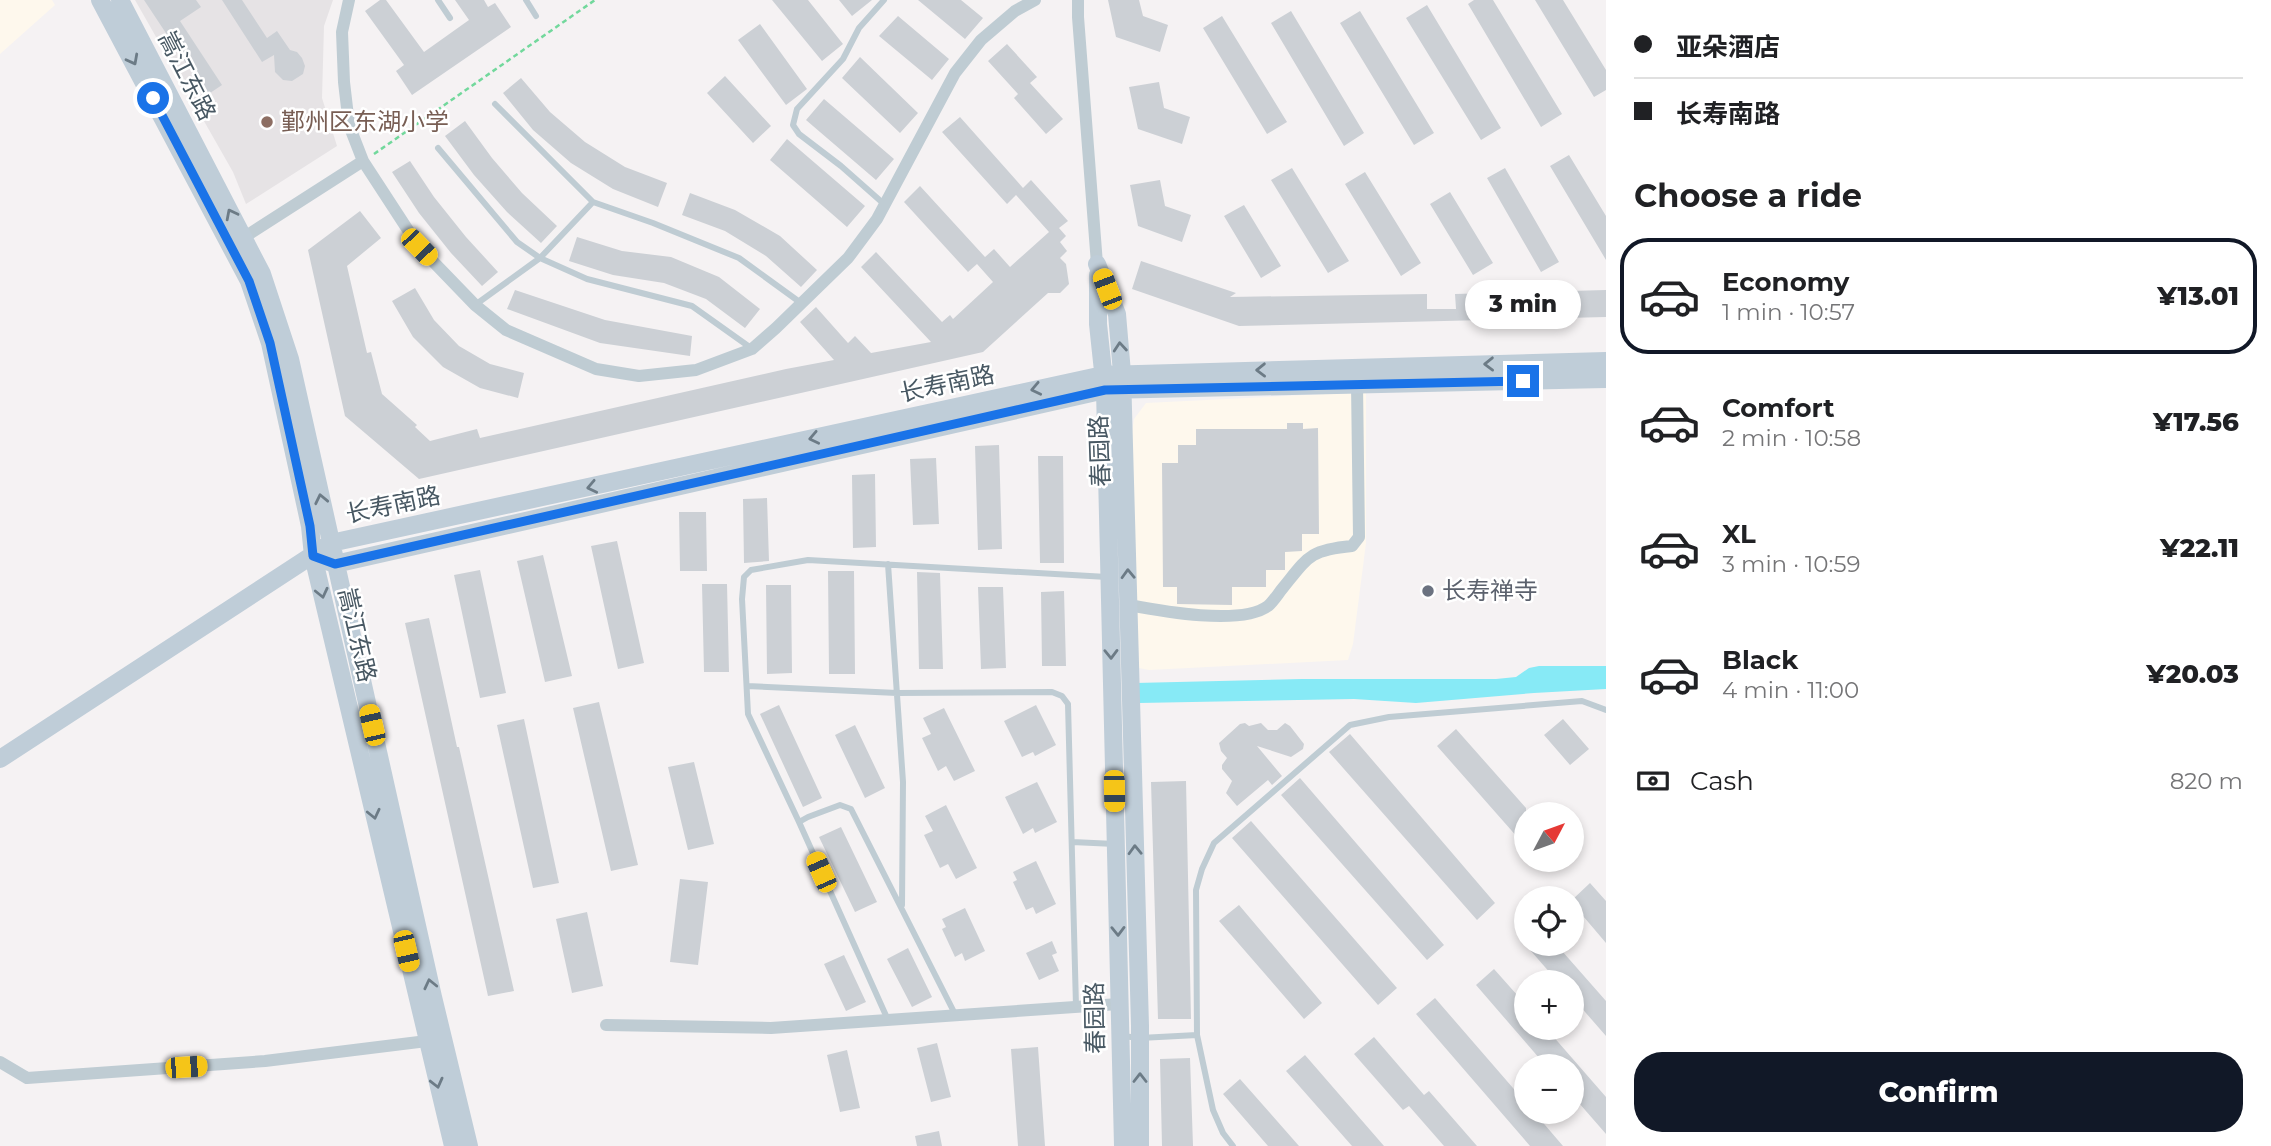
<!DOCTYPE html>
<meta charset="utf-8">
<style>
body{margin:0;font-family:Montserrat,"Noto Sans SC",sans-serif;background:#f6f6f6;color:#202124;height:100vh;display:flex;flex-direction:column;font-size:26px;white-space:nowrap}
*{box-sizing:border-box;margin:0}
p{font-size:23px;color:#757577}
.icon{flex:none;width:38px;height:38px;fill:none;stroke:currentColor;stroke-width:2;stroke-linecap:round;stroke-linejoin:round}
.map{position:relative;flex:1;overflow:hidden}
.sheet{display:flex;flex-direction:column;background:#fff;width:665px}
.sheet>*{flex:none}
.hud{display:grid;align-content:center;height:154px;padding:0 28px;background:#fff}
.needle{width:46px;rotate:49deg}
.fabs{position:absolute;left:1514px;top:802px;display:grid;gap:14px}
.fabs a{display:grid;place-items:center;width:70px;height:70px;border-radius:50%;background:#fff;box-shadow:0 4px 10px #0003;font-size:35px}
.end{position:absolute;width:32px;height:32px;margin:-16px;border:9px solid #1a73e8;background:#fff;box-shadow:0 0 0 4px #fff}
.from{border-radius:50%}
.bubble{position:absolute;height:49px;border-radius:24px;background:#fff;box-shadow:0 4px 10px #0003;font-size:23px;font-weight:800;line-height:49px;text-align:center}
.car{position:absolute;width:21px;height:42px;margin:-21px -10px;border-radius:9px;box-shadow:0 0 5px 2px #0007;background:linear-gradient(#f5c518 24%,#345 0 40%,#f5c518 0 76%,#345 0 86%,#f5c518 0)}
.hud b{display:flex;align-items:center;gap:24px;height:66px;font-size:26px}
.hud b+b{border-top:2px solid #e0e0e0}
.hud i{width:18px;height:18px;background:#202124}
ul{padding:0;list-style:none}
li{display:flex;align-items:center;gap:21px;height:116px;margin:0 14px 10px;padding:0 14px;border:4px solid transparent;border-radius:28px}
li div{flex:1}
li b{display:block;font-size:26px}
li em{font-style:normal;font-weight:800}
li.current{border-color:#111827}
li>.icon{width:63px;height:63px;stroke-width:1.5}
h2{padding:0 28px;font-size:32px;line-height:84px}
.pay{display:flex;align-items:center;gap:18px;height:77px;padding:0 28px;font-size:26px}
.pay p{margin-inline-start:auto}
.cta{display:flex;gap:14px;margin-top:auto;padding:14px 28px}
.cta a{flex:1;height:80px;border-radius:28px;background:#111827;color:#fff;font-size:28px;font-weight:800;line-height:80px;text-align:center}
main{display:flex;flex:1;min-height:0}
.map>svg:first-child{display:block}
.commercial{fill:#fef8ed}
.education{fill:#e6e3e5}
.water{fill:#87eaf6}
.building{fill:#ccd0d5}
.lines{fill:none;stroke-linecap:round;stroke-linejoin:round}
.path{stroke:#72d89c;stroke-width:2.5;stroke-dasharray:5 3.5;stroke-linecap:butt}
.lane{stroke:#bfccd3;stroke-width:6}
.street{stroke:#bfccd3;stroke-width:12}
.secondary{stroke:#bfcdd8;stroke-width:18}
.oneway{stroke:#6c7b86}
.route{stroke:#1a73e8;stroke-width:9}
.education-dot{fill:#8d6e63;stroke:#fff;stroke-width:2.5}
.worship-dot{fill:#6b7280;stroke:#fff;stroke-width:2.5}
.labels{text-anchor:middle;stroke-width:5;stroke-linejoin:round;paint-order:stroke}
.street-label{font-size:24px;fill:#485863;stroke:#fff}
.education-label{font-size:24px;fill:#785e54;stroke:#fff;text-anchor:start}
.worship-label{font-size:24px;fill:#5b616d;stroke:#fff;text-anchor:start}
</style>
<main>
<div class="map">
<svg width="1606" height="1146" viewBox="0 0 1606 1146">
<rect width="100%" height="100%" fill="#f5f2f3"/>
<path class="commercial" d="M0,0H52L55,5L0,54Z
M1366,392V543L1353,644L1348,660L1149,670L1139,668L1131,438L1134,419L1146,403Z"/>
<path class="education" d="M135,0H333L324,26L322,98L337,146L246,204L233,172Z"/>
<path class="water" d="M1539,666H1606V689L1534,693L1416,703L1354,699L1139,703L1135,683L1302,679H1496L1516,677L1529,668Z"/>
<path class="building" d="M144,0H196L201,7L180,21L222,85L207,95Z
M222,0H242L267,38L277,31L290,50L297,52L302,58L305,66L303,74L292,81L283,80L275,72L274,55L262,62Z
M380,0H386L424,52L469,20L455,0H484L488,7L495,3L511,27L412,95L396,71L404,65L365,11Z
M772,0H808L843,44L822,61Z
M839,0H872L852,16Z
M918,0H961L983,18L965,39Z
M1108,0H1139L1143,16L1168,25L1160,52L1116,37Z
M1474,0H1493L1562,114L1541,127L1468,4Z
M1535,0H1563L1606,70V90L1594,97Z
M1427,5L1501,128L1481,140L1406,18Z
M1291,11L1364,133L1344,146L1271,23Z
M1360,11L1434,133L1414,145L1340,23Z
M898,16L949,59L932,80L879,36Z
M1222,16L1287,122L1267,134L1203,28Z
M760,24L807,89L786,105L738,40Z
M1007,44L1037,77L1030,83L1063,119L1046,134L1014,98L1018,94L988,61Z
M860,57L918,113L900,133L842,78Z
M725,76L771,126L753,143L707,93Z
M521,78L550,112L585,142L625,167L667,183L658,207L613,189L571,163L533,130L503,93Z
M1159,82L1164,108L1190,117L1182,144L1138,129L1129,87Z
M824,99L894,159L876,180L806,120Z
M960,117L1023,188L1031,180L1068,221L1059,228L1066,236L1060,242L1067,251L1060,258L1066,264L1069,284L1060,293H1048L983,352L419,479L345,416L308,250L360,211L381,238L347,266L367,353L371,352L382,394L417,425L415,427L430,441L477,429L480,438L786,369L834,360L800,322L816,307L848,343L855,336L871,353L931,342L861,267L876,252L942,322L950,315L953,319L993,282L977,264L968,272L904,202L920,186L985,257L994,249L1010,267L1049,232L1016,195L1007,204L942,132Z
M465,121L492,158L522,193L557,226L541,243L507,212L474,175L445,136Z
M787,139L865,206L847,227L770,160Z
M1569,155L1606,216V260L1550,166Z
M410,161L434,197L466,237L498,272L482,286L451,253L419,213L392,172Z
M1292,168L1349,261L1328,273L1271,180Z
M1505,168L1559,262L1541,272L1487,178Z
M1365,172L1421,263L1401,276L1345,184Z
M1160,180L1165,206L1191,215L1182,242L1138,226L1130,185Z
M1450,192L1493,263L1473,275L1430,204Z
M690,193L735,210L780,236L817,270L801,287L766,256L725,231L682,215Z
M1244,205L1281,266L1261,278L1224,216Z
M577,237L622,251L671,257L719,277L760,309L745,328L706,299L664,283L613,275L569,261Z
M1141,261L1236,293L1230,297L1427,294V309H1456L1455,294L1606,290V317L1239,326L1132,289Z
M415,288L434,320L459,346L490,364L524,373L518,398L480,388L443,367L413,337L392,301Z
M515,290L605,320L692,336L690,356L600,343L507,309Z
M1287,423H1303V429L1318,428L1319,534H1302V551L1285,552V570H1266V587H1232V605L1177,604V587H1163L1162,463H1178V445H1196V429H1287Z
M999,445L1002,549L978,550L975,446Z
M1038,456H1063L1064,563H1040Z
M936,458L939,524L913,525L910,459Z
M875,474L876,547L853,548L852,475Z
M767,498L769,561L744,563L743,499Z
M679,512H706L707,571H680Z
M617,541L644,663L618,669L591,546Z
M543,555L572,676L545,682L517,561Z
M480,570L506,693L480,698L454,575Z
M828,571H854L855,674H829Z
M917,572L940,573L943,669H919Z
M702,584H727L729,672H704Z
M766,585H791L792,673L767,674Z
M978,587H1003L1006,668L981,669Z
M1064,591L1066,666H1042L1041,592Z
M429,618L457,747H459L514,991L488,996L405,623Z
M599,702L638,865L611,871L573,708Z
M779,705L822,798L803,807L760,714Z
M1036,705L1056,745L1035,756L1033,752L1022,757L1004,721Z
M944,708L975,771L954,781L946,766L938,771L922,738L931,734L923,718Z
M524,719L559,883L533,888L497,725Z
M1563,719L1589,749L1570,765L1544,735Z
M1245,723L1249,726L1261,723L1268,730H1277L1285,723L1290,726L1304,744L1303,749L1291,757L1257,746L1282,776L1272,785L1268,780L1237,806L1226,793L1232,781L1222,769V765L1227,758L1221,751L1219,743L1240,724Z
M855,725L885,788L865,798L835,735Z
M1456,729L1526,808V847L1437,746Z
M1350,734L1495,903L1477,920L1329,752Z
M694,762L714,844L688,850L668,767Z
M1300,778L1444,945L1427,960L1281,795Z
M1186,781L1191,1019H1158L1151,782Z
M1037,782L1057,822L1035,833L1033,828L1023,834L1005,797Z
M946,805L977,868L956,879L948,864L940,868L924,835L933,831L925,816Z
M1251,821L1397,988L1378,1005L1232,838Z
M841,827L877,902L855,912L819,837Z
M1036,861L1056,904L1036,914L1033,907L1026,910L1013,882L1017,880L1013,872Z
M680,879L708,882L698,965L670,962Z
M1590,883L1606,901V943L1572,903V900Z
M1239,905L1322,1003L1304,1019L1219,921Z
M965,908L985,951L965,961L962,953L955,957L942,929L946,927L942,919Z
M587,912L603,986L572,993L556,919Z
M1052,941L1057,953L1052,955L1059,971L1039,980L1026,953Z
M1524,943H1555L1606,1001V1036L1572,997V982H1558Z
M908,948L932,997L912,1007L887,959Z
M844,955L866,1002L846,1011L824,964Z
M1494,969L1526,1005V1027H1545L1606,1097V1134L1572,1095V1066H1546L1476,985Z
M1435,998L1526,1103V1111H1533L1563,1146H1530L1416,1014Z
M1374,1037L1424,1095L1429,1091L1477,1146H1444L1409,1106L1403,1110L1354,1054Z
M937,1043L951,1097L931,1102L917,1048Z
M1038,1047L1045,1146H1018L1011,1049Z
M847,1050L860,1108L840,1112L827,1055Z
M1305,1055L1384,1146H1352L1286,1071Z
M1190,1058L1193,1146H1162L1160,1059Z
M1240,1079L1299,1146H1268L1223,1094Z
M939,1131L942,1146H917L915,1136Z"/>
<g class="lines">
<path class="path" d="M374,154L595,0"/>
<path class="lane" d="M438,0L450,18
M526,0L536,16
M884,0L859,28L843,59L797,109L793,125L799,134L841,166L884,204
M495,104L593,202L653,223L739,258L801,303
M438,148L517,242L540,258L587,279L692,306L751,348
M475,305L540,258L593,202
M888,564L903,782L902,905
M747,686L897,693L1052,692L1062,696L1068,704L1076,1006
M799,822L748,714L742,599L744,577L751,570L808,560L1107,577
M1072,842L1115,844
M888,1020L799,822L808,817L840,805L851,809L956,1016
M1122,1036L1140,1038L1197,1035
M1233,1146L1223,1133L1213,1110L1197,1035L1196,890L1202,869L1214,843L1350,725L1389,717L1582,701L1606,710"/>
<path class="street" d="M349,0L342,32L344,82L349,125L363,161L419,247L475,305L506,330L596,369L639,376L696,370L752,349L776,328L848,258L877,219L955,73L981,40L1015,11L1035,0
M1078,0V17L1097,264
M243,238L363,161
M1129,605C1161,611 1241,626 1268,606C1273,602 1278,594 1282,589C1308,557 1309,550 1352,546L1359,537L1357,384
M606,1025L771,1028L1119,1004
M0,1062L27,1078L265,1061L435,1040"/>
<path class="secondary" d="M100,0L249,281L270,343L310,526L313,556L453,1146
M120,0L262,274L290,359L433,997L469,1146
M1097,264L1117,314L1122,373L1140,1026V1146
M1098,275V324L1105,390L1123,1146
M313,556L335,564L1105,390L1606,379
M0,759L331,543L1103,375L1606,361"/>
</g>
<defs><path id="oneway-chevron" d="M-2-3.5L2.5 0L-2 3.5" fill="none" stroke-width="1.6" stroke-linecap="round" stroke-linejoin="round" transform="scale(1.75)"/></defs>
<g class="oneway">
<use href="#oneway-chevron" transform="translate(133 60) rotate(62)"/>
<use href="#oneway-chevron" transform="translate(231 214) rotate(-117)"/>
<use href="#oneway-chevron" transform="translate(1120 347) rotate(-95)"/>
<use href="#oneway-chevron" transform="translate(1489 364) rotate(179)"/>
<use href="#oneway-chevron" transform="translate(1261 370) rotate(179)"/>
<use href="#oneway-chevron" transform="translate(1036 389) rotate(168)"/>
<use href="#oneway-chevron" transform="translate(814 438) rotate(168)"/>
<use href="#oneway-chevron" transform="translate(592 487) rotate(168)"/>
<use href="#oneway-chevron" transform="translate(321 499) rotate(-102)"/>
<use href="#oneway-chevron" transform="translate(1128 574) rotate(-92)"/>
<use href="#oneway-chevron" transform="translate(322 593) rotate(77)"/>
<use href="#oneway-chevron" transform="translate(1111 654) rotate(89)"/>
<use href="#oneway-chevron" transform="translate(374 814) rotate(77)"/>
<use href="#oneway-chevron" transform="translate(1135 850) rotate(-92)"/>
<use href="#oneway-chevron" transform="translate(1118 931) rotate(89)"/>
<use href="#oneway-chevron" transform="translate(430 984) rotate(-103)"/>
<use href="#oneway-chevron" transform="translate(1140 1078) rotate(-90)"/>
<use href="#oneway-chevron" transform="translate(437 1083) rotate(76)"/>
</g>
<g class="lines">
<path class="route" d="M153,98L249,281L270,343L310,526L313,556L335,564L1105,390L1523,381"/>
</g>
<circle class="education-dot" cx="267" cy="122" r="7"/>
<circle class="worship-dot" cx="1428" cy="591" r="7"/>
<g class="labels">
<g class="street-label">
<text transform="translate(187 76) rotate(63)" y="8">嵩江东路</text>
<text transform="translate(947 384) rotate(-12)" y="8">长寿南路</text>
<text transform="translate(1100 451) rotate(-92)" y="8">春园路</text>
<text transform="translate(393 505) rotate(-12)" y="8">长寿南路</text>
<text transform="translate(357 635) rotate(77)" y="8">嵩江东路</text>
<text transform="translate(1095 1018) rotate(-91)" y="8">春园路</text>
</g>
<g class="education-label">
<text x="281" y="130">鄞州区东湖小学</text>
</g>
<g class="worship-label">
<text x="1442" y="599">长寿禅寺</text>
</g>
</g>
</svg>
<div class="fabs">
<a><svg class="needle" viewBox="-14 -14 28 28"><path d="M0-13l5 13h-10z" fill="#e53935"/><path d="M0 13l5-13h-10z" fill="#757577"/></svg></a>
<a><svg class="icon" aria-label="locate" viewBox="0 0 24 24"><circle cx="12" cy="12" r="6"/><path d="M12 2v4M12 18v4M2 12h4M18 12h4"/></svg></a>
<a>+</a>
<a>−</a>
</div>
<i class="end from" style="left:153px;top:98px"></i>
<i class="end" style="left:1523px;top:381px"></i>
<div class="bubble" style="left:1465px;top:280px;width:116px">3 min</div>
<i class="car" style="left:419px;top:247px;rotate:136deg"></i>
<i class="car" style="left:1107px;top:289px;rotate:339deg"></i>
<i class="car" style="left:372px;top:725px;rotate:347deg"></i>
<i class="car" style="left:1114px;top:791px;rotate:179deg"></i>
<i class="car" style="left:821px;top:872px;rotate:336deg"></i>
<i class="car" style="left:406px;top:951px;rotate:167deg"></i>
<i class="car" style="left:186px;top:1067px;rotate:86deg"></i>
</div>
<section class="sheet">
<div class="hud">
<b><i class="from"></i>亚朵酒店</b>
<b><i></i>长寿南路</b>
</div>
<h2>Choose a ride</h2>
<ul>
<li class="current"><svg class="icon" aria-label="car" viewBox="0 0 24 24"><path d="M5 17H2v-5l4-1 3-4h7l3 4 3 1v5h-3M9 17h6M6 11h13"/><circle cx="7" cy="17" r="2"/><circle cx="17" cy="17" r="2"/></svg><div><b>Economy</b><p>1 min · 10:57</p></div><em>¥13.01</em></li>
<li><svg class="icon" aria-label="car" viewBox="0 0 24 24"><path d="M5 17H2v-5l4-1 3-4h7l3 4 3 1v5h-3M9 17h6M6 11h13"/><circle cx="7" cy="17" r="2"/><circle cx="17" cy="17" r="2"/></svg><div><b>Comfort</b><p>2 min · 10:58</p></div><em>¥17.56</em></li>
<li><svg class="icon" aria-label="car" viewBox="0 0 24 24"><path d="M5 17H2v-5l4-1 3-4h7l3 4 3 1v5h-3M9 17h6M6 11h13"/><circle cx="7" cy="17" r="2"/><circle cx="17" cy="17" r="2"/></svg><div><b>XL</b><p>3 min · 10:59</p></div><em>¥22.11</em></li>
<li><svg class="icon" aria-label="car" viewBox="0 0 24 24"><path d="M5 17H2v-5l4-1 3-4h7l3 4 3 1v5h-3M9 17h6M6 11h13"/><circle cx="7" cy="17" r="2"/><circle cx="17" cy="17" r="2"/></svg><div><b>Black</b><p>4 min · 11:00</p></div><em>¥20.03</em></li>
</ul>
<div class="pay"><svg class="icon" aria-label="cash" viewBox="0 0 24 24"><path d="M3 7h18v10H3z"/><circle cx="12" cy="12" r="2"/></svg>Cash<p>820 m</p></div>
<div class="cta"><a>Confirm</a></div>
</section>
</main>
